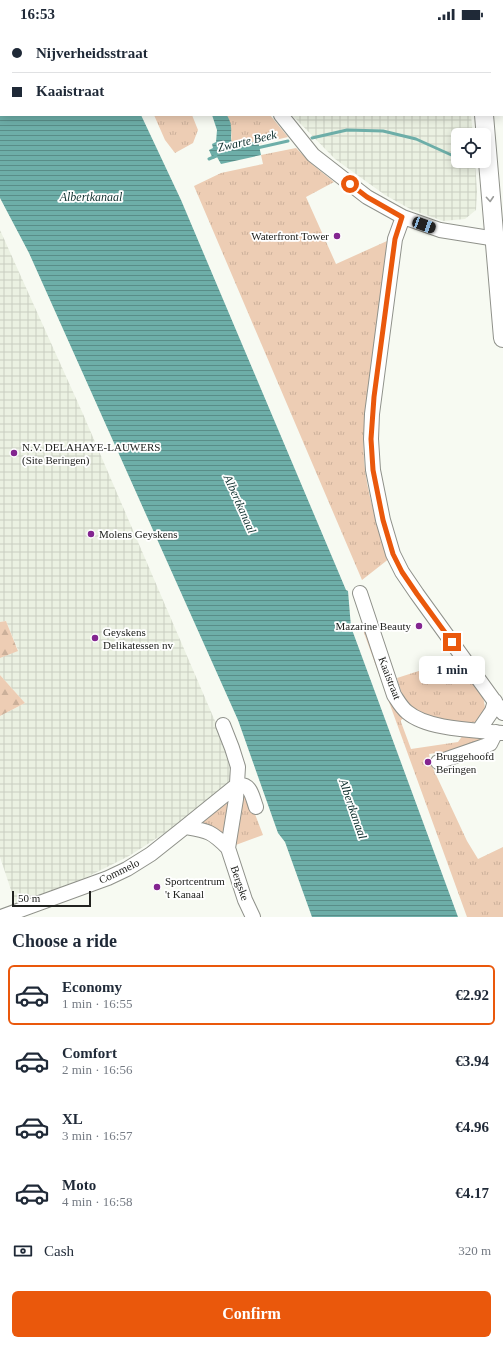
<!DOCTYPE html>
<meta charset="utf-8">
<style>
body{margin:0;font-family:"Times New Roman",serif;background:#f6f6f7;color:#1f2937;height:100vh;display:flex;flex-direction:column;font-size:15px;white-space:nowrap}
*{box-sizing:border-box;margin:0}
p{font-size:13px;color:#747a83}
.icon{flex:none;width:22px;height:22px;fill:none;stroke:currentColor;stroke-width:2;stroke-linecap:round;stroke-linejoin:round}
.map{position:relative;height:889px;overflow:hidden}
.panel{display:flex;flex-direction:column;background:#fff;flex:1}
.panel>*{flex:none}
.guide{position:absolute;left:0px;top:0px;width:503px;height:88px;box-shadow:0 2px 10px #0003;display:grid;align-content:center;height:88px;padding:0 12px;background:#fff}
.controls{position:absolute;left:451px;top:100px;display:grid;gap:8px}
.controls a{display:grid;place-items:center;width:40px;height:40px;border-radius:6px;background:#fff;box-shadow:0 2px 10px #0003;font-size:20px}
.scale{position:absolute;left:12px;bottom:10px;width:79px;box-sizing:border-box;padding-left:4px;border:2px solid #21221f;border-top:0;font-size:11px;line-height:14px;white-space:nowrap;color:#21221f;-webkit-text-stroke:3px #fff;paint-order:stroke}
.end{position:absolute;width:18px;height:18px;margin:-9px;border:5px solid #ea580c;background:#fff;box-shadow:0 0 0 2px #fff}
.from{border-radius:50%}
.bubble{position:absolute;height:28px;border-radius:6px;background:#fff;box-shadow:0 2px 10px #0003;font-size:13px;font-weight:700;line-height:28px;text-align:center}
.car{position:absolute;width:12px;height:24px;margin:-12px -6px;border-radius:5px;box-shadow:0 0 3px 1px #0007;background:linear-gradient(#222 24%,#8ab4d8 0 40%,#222 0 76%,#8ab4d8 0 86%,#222 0)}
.guide b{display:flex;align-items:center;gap:14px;height:38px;font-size:15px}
.guide b+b{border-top:1px solid #e0e1e3}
.guide i{width:10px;height:10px;background:#1f2937}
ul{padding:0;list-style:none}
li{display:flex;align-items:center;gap:12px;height:60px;margin:0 8px 6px;padding:0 4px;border:2px solid transparent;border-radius:6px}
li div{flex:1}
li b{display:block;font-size:15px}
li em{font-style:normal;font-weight:700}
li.current{border-color:#ea580c}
li>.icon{width:36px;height:36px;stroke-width:1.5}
h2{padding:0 12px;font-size:18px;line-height:48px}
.pay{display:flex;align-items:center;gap:10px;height:44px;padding:0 12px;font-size:15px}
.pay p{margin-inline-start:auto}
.primary-button{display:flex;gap:8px;margin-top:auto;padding:8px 12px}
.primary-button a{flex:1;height:46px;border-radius:6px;background:#ea580c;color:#fff;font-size:16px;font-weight:700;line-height:46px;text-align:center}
.status{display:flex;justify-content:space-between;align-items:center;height:28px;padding:0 20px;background:#fff;direction:ltr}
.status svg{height:11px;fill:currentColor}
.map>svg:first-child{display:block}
.industrial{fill:url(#industrial-grid)}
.grass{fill:url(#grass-tufts)}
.forest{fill:url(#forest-firs)}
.water{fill:url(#water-rules)}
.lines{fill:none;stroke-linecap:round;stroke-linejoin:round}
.stream{stroke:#6daea8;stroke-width:3}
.minor-casing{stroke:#8f918a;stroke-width:16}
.major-casing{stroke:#8f918a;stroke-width:20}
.minor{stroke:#fff;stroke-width:14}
.major{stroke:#fff;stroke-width:18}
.oneway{stroke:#9b9c9a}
.route{stroke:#ea580c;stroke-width:5}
.poi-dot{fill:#832590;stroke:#fff;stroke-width:1.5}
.labels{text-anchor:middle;stroke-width:3.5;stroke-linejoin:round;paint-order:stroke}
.poi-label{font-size:11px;fill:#21221f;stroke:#fff;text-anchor:start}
.street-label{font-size:11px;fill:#21221f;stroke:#fff}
.water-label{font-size:12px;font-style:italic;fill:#10312f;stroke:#fff}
</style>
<div class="status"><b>16:53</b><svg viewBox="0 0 49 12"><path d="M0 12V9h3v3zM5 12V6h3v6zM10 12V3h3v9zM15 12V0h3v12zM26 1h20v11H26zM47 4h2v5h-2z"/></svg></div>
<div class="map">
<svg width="503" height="889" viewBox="0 0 503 889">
<defs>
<pattern id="industrial-grid" width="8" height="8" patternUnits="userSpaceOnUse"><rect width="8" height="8" fill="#ebf1e2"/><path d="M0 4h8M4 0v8" fill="none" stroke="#c9cec1"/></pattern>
<pattern id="grass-tufts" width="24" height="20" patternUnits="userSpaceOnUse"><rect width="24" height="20" fill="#edcdb4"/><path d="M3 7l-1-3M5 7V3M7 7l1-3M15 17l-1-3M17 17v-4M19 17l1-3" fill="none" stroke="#cbb09a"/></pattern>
<pattern id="forest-firs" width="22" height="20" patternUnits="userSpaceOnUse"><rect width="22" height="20" fill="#edcdb4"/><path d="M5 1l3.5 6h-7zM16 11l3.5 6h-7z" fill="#cbb09a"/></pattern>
<pattern id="water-rules" width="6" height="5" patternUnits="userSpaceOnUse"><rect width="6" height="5" fill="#6daea8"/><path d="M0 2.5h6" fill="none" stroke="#598d88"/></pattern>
</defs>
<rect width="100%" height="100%" fill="#f7faf2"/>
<path class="industrial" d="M221,0H464V1H222Z
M292,87H471L473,107H458V133H475L477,163L476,182L465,191L443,193L412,182L385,167L335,131Z
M0,202L83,386L218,700L232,741L229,755L185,792L129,828L85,850L16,877L0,829V688L25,675L0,647V630L18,622L6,593L0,594Z"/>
<path class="grass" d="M154,87H192L198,102L193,115L175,125L165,112Z
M227,87H270L288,109L258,116L257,113L234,118L231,114C232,104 231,96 227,87Z
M296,120L313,137L334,154L306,169L336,236L387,213C383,252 377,291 372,330C368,363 362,397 364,430C366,465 378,498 390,530L362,552L194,158L221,145L263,136L261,127Z
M363,593L404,690L401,692V694L411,721L458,714L463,707L484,710L483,712L450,723L429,726L430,731L427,734V736H431L467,813L478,831L503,819V889H467L364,605Z
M456,631L483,668L486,685C485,687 482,690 480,692C468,701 423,690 411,680C403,674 400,659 397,650Z
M242,761L253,781L263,807L233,818Z
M229,774L225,807L216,801L204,797L203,792Z"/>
<path class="forest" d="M6,593L18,623L0,630V594Z
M0,647L25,675L0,688Z"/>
<path class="water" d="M0,0H99V1H1V87H141L181,172L346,562L348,563L351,599L458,889H312L285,814L278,805L238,692L29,225L0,170Z
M212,87H227C229,91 231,95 231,99C232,106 229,113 234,118L258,113L261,127L221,136L217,129L213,131L209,122L213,120L212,116L216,114L217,102Z"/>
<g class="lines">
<path class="stream" d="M332,1L333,0
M312,110L347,102L383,103L416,111L458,130
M257,120L288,113
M209,131L216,128
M465,133L472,136"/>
<g class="minor-casing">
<path id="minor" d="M212,0L213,1
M281,87L313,127L367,169L403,189L440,202L503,212
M403,189L395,211L372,386L371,411L373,442L383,492L393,526L402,544L417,566L503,685
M360,565L394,667C398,673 401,679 407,684C428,702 476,702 503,705
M223,697L232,720L238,739L236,771L228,820L245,872L253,889
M479,702L492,683L495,673
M438,734L490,716L496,704
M185,799L237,757C251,755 252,768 256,779
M1,889L108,850L127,841L151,826L185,799C208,803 211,803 228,820"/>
</g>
<g class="major-casing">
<path id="major" d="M477,0V1
M499,0V1
M502,49L503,65
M484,87L503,310"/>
</g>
<use href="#minor" class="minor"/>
<use href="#major" class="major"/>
</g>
<defs><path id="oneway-chevron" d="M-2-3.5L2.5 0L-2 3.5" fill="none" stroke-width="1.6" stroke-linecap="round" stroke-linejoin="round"/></defs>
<use class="oneway" href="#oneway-chevron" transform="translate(490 171) rotate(86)"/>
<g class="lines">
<path class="route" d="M350,156L367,169L402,189L395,211L374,369L371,411L373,442L383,492L393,526L402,544L417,566L452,614"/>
</g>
<g class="poi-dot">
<circle cx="337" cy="208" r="4"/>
<circle cx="14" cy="425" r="4"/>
<circle cx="91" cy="506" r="4"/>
<circle cx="419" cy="598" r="4"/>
<circle cx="95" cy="610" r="4"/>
<circle cx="428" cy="734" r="4"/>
<circle cx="157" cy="859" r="4"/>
</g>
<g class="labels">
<g class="poi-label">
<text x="329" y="212" text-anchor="end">Waterfront Tower</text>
<text x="22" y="423">N.V. DELAHAYE-LAUWERS<tspan x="22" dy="13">(Site Beringen)</tspan></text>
<text x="99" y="510">Molens Geyskens</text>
<text x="411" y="602" text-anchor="end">Mazarine Beauty</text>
<text x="103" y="608">Geyskens<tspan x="103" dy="13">Delikatessen nv</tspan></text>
<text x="436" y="732">Bruggehoofd<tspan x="436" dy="13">Beringen</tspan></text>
<text x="165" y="857">Sportcentrum<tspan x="165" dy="13">'t Kanaal</tspan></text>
</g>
<g class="street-label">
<text transform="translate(390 650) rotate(69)" y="4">Kaaistraat</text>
<text transform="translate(119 843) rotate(-26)" y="4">Commelo</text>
<text transform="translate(240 855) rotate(71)" y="4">Bergske</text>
</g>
<g class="water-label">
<text transform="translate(247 113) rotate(-13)" y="4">Zwarte Beek</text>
<text x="91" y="173">Albertkanaal</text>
<text transform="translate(240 476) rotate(66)" y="4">Albertkanaal</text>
<text transform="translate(353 781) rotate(71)" y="4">Albertkanaal</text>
</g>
</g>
</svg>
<div class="controls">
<a><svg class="icon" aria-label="locate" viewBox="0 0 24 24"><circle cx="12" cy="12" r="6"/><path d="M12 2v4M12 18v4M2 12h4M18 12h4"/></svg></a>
</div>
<div class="scale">50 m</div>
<i class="end from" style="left:350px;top:156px"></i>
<i class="end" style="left:452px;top:614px"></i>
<div class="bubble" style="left:419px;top:628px;width:66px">1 min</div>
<i class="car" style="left:424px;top:197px;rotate:110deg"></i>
<div class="guide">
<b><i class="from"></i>Nijverheidsstraat</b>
<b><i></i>Kaaistraat</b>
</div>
</div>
<section class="panel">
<h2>Choose a ride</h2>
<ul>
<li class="current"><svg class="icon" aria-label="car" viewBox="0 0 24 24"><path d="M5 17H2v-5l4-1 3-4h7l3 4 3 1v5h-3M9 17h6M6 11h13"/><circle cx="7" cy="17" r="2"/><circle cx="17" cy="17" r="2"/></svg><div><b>Economy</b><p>1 min · 16:55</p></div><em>€2.92</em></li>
<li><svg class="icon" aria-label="car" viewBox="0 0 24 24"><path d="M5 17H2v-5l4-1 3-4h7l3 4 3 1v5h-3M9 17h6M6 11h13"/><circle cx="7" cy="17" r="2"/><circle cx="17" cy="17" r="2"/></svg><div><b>Comfort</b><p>2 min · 16:56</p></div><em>€3.94</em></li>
<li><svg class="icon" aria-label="car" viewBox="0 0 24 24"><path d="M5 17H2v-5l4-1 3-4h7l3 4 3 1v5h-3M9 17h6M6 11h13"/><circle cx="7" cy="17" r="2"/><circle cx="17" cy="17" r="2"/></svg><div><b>XL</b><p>3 min · 16:57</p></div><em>€4.96</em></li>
<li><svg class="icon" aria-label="car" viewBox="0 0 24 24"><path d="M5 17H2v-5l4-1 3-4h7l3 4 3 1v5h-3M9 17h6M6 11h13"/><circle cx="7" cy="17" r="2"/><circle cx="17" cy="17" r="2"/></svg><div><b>Moto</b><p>4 min · 16:58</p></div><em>€4.17</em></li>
</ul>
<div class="pay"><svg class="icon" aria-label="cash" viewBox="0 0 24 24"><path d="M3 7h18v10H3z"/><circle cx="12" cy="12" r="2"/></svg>Cash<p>320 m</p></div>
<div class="primary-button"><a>Confirm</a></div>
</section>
